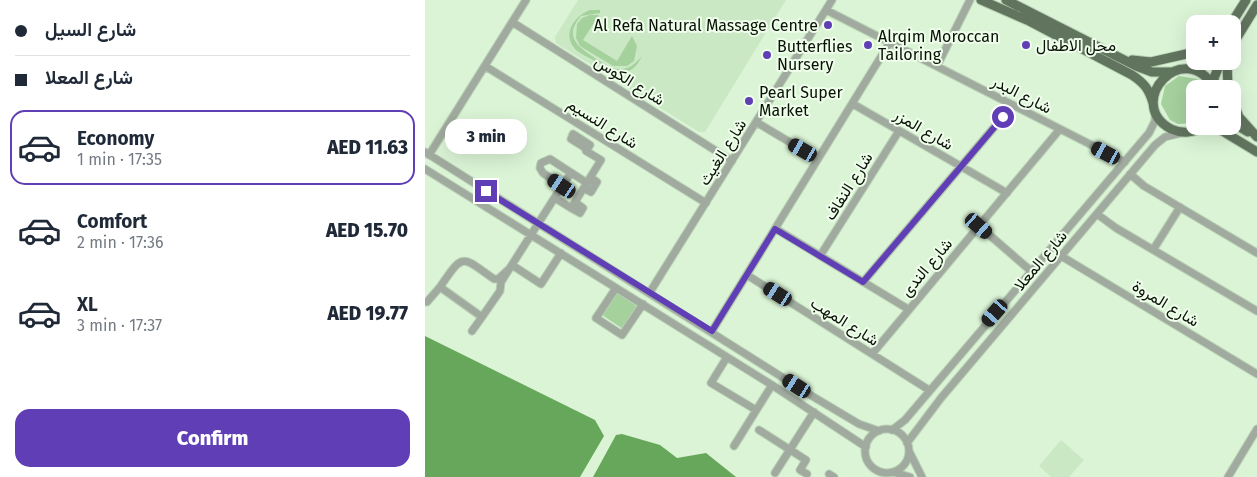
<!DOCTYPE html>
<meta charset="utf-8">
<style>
body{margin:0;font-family:"Fira Sans",Vazirmatn,sans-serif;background:#f2f2f3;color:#1f2937;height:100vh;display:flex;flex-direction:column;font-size:19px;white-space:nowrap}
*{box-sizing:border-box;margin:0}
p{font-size:16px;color:#747a83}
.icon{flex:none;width:28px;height:28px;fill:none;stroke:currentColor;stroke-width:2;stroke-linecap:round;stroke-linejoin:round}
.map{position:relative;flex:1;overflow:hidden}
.drawer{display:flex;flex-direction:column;background:#fff;width:425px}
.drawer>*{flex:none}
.top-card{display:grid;align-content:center;height:110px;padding:0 15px;background:#fff}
.tools{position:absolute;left:761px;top:15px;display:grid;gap:10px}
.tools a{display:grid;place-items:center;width:55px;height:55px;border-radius:10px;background:#fff;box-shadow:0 5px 20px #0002;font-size:25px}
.end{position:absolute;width:22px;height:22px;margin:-11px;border:6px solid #5f3eb6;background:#fff;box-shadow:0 0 0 2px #fff}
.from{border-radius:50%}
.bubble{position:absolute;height:35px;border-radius:15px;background:#fff;box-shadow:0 5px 20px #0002;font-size:16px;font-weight:800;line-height:35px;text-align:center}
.car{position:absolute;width:15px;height:30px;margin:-15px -8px;border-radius:6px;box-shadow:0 0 4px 1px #0007;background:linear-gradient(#222 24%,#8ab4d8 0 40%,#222 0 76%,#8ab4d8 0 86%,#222 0)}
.top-card b{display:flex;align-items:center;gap:18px;height:48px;font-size:19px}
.top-card b+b{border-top:1px solid #e0e1e3}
.top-card i{width:12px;height:12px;background:#1f2937}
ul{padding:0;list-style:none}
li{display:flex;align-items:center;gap:15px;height:75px;margin:0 10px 8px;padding:0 5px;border:2px solid transparent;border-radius:15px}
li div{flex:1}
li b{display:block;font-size:19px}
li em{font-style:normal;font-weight:800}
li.current{border-color:#5f3eb6}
li>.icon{width:45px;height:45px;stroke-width:1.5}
.button{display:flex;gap:10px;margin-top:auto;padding:10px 15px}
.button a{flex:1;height:58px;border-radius:15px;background:#5f3eb6;color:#fff;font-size:20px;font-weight:800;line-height:58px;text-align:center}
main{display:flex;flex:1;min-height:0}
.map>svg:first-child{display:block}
.built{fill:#cae8c4}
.green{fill:#a5d19d}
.water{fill:#67a75b}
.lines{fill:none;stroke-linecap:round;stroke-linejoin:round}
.minor-casing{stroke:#b9d0b5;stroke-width:9}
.major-casing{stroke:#b9d0b5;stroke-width:11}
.minor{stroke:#a0aa9e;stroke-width:7}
.major{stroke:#61745e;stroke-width:9}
.route{stroke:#5f3eb6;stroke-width:6}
.poi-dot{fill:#5f3eb6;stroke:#effeeb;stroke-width:2}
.labels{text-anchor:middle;stroke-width:4;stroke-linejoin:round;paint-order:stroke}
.poi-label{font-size:16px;fill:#091107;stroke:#effeeb;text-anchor:start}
.street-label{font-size:16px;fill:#091107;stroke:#effeeb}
</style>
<main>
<section class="drawer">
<div class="top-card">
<b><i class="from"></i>شارع السيل</b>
<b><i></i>شارع المعلا</b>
</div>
<ul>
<li class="current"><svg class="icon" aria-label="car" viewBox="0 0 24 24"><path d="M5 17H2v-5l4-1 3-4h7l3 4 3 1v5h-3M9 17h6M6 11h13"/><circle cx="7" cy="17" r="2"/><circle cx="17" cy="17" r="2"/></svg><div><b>Economy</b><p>1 min · 17:35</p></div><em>AED 11.63</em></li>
<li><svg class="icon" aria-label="car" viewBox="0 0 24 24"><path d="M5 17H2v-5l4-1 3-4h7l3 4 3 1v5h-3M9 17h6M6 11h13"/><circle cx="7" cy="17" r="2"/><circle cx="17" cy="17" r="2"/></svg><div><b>Comfort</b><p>2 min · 17:36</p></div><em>AED 15.70</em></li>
<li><svg class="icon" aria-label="car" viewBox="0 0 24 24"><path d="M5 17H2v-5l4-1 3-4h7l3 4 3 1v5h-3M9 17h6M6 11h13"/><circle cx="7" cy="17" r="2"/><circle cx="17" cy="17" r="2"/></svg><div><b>XL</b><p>3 min · 17:37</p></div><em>AED 19.77</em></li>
</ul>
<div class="button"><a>Confirm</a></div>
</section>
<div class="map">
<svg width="832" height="477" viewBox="0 0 832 477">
<rect width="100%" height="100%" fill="#dbf4d6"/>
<path class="built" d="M153,0H361L280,132H274L131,43L130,37Z
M636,440L659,460L644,477H626L614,466Z"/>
<path class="green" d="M165,10H175V13L156,16C137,38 155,48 173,60C180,64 186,69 194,69C204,70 211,63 217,56C205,82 187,71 168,60C163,57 156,54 151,50C136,35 149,16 165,10Z
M165,15H174L158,40L192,61L207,36L212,46L209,61L202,66H188L155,46L151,38L152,24L157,18Z
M754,76L772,79L782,89H770V123L753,124L745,120L736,104L740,86Z
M192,293L213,307L198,329L177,315Z"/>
<path class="water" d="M0,336L170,420L179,436L155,477H0Z
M197,434L235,445L252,458L281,453L311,477H168L191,435Z"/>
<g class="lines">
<g class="minor-casing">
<path id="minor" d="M401,10L700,162
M87,22L307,161
M60,66L281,203
M512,66L545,0
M428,104L582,193
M331,122L393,159
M0,152L387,396L434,424L454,431
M4,155L101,0
M0,169L347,385L441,447
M705,174L719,186L832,253
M137,186L146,173
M130,198L146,208
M150,202L158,208L155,213L146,208L150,202L176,160L161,151L165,145L148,134L146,139L162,149
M672,214L691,228L832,311
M554,226L606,271
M351,229L483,309
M728,250L755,207
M395,256L474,131
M636,256L832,374
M87,265L116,284L136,253
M84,269L73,279H69C36,256 39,252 15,287L57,317L75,291L76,282L137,186L118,173L115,168L116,163L125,159L162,183V190L166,192L172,182L168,179L162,183
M322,275L504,390
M438,282L588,105
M191,288L171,318L197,335L218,304
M225,292L407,0
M2,302L15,287
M47,331L57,317
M287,331L465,42
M447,354L635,129
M302,357L286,383L331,410
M440 451a22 22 0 1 1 44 0a22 22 0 1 1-44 0Z
M334,430L381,460L375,470L382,474
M467,430L480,420L724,133L730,121V112
M482,443L516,398L730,145L740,137L756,133
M309,446L347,385
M484,451L497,477
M468,472L485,477
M350,473L389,412
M404,474L409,477
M803,477L832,429"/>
</g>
<g class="major-casing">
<path id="major" d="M556,0L604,21L707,75C719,83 724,89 728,103
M581,0L711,66L727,72H746
M806,24L821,0
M808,44L832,5
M707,60L726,62L770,52
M802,61L803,89
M764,68L775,65L780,61
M790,89L789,78L796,61
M808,102L814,117L832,137
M808,123L823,132
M779,126C769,133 757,134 746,129C698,103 759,35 790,89
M775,129H794L832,152"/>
</g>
<use href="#minor" class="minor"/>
<use href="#major" class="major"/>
</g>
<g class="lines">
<path class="route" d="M61,191L287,331L350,229L438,282L578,117"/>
</g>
<g class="poi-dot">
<circle cx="403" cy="25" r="5"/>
<circle cx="443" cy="45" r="5"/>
<circle cx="601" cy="45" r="5"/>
<circle cx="342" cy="55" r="5"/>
<circle cx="324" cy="101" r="5"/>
</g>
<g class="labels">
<g class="poi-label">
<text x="393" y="31" text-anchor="end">Al Refa Natural Massage Centre</text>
<text x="453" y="42">Alrqim Moroccan<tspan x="453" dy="18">Tailoring</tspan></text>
<text x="611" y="51">محل الاطفال</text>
<text x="352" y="52">Butterflies<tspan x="352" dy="18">Nursery</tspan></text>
<text x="334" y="98">Pearl Super<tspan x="334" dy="18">Market</tspan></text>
</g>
<g class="street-label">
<text transform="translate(205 80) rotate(32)" y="6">شارع الكوس</text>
<text transform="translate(597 94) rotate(27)" y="6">شارع البدر</text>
<text transform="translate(178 123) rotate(32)" y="6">شارع النسيم</text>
<text transform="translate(499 129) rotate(30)" y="6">شارع المزر</text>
<text transform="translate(297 152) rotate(-58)" y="6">شارع الغيث</text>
<text transform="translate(423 186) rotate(-58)" y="6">شارع النفاف</text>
<text transform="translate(615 260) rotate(-50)" y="6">شارع المعلا</text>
<text transform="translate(501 267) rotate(-50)" y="6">شارع الندى</text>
<text transform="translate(741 303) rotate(31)" y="6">شارع المروة</text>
<text transform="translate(420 321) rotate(32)" y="6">شارع المهب</text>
</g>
</g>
</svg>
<div class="tools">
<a>+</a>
<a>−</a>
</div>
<i class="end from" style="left:578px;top:117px"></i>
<i class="end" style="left:61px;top:191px"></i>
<div class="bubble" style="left:20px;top:119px;width:82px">3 min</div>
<i class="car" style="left:378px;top:150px;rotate:300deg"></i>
<i class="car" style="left:681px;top:153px;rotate:298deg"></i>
<i class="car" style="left:137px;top:186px;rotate:304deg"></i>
<i class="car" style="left:554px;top:226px;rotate:131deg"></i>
<i class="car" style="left:353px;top:294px;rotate:302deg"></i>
<i class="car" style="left:570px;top:313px;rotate:221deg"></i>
<i class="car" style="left:372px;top:386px;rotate:303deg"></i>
</div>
</main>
